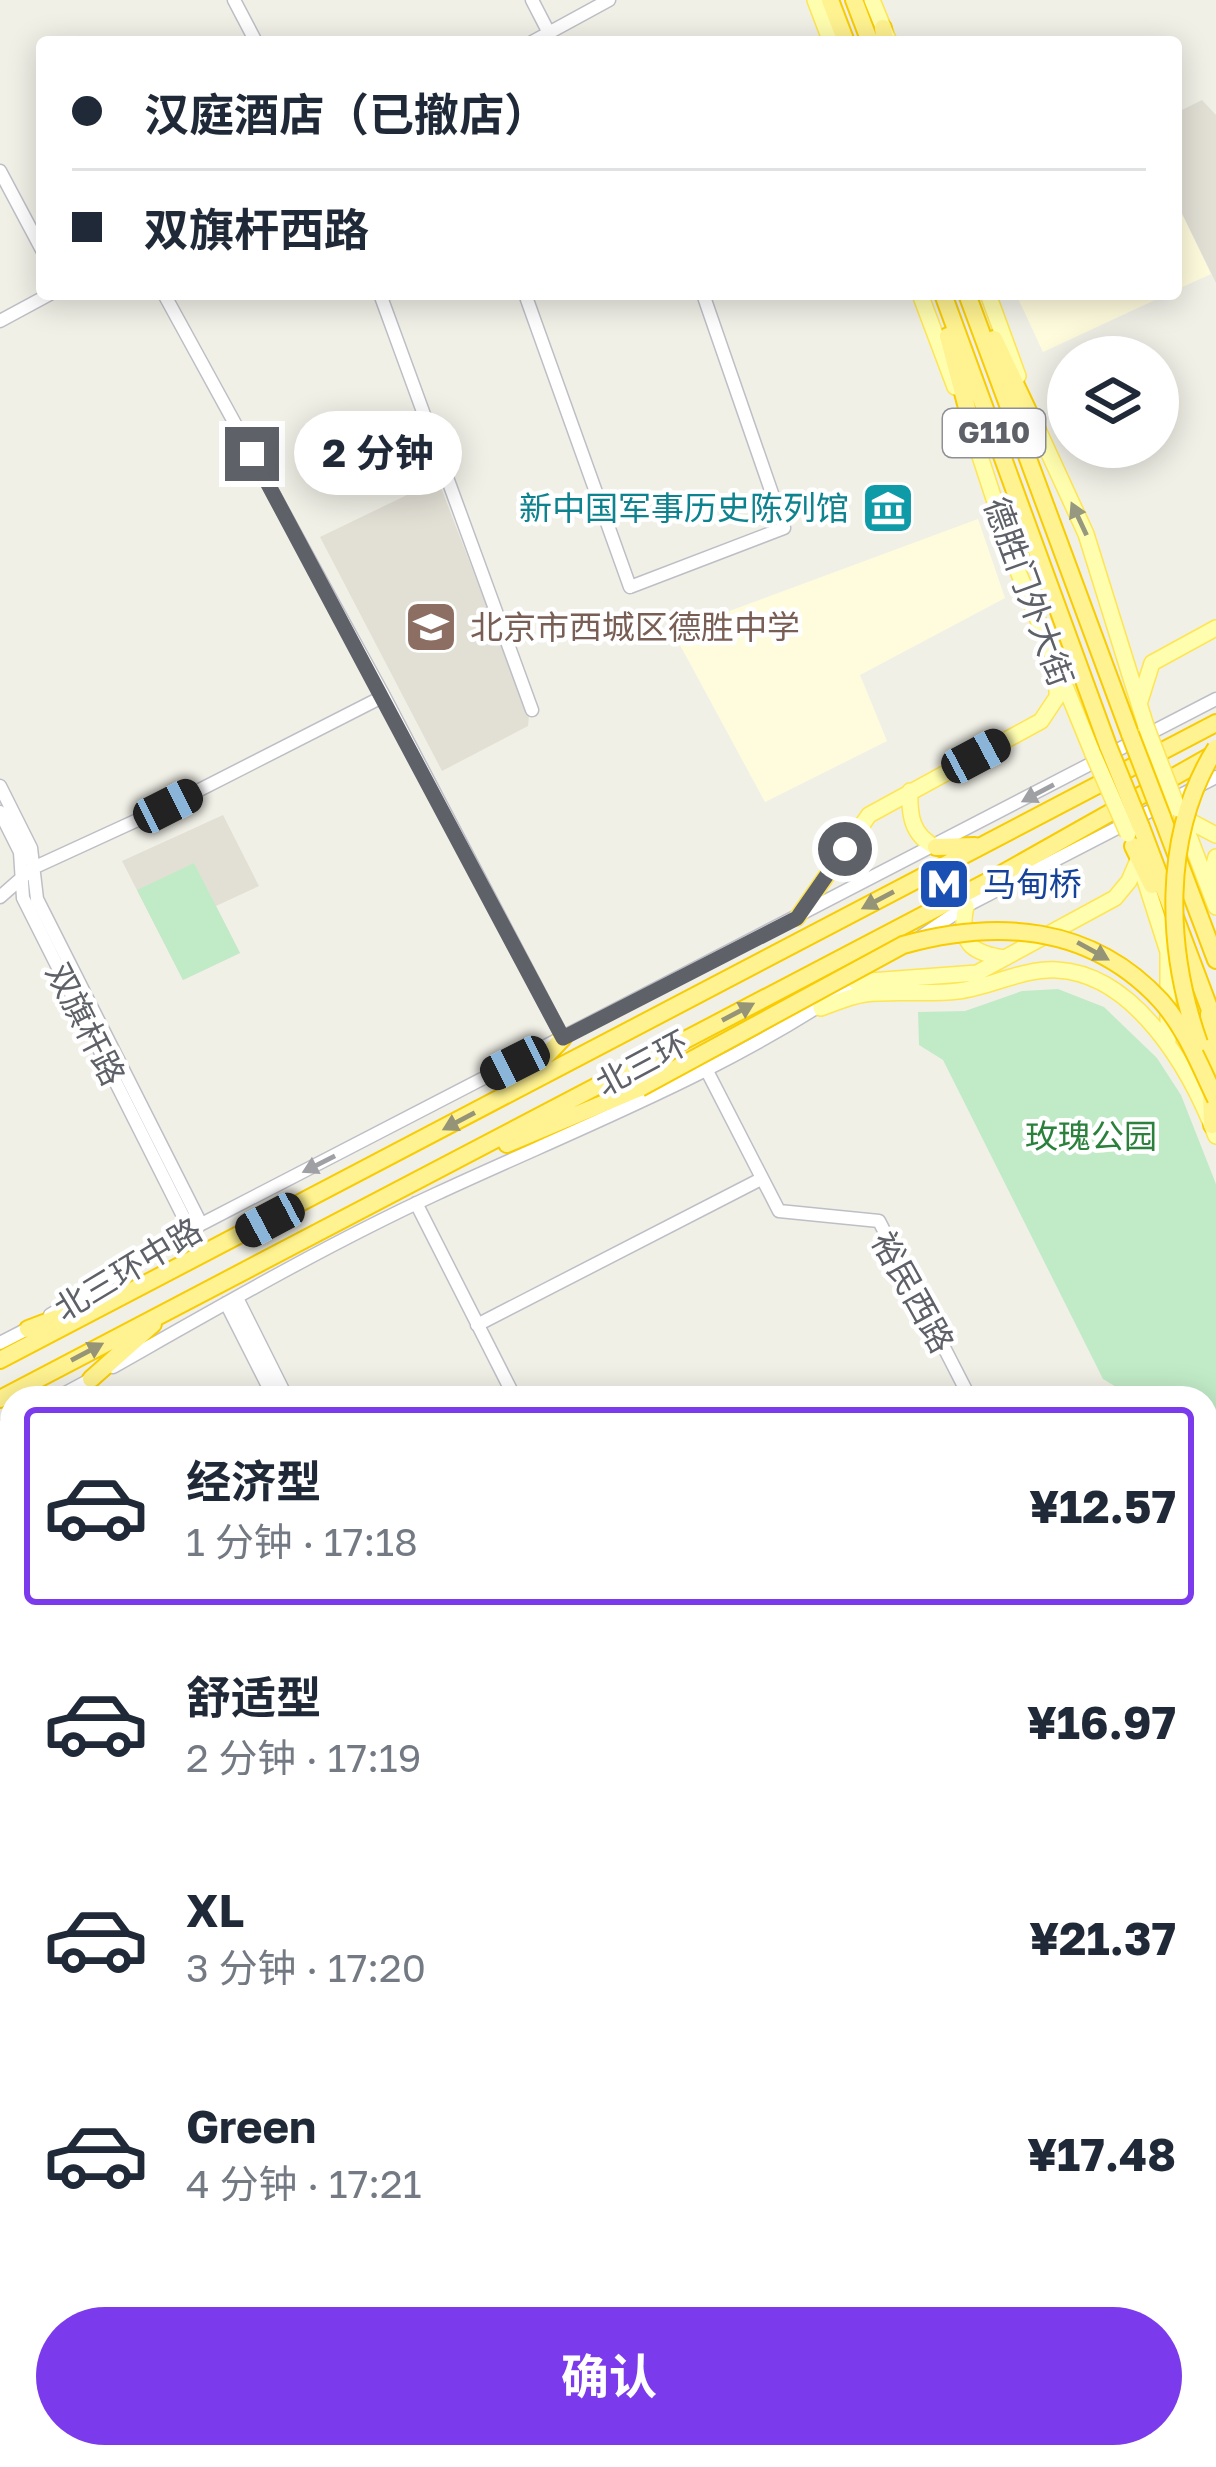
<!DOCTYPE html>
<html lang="zh">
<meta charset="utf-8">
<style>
body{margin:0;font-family:"Golos Text","Noto Sans SC",sans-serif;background:#f6f6f7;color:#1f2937;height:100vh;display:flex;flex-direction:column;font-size:45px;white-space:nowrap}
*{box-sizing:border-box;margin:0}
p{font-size:39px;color:#747a83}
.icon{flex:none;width:66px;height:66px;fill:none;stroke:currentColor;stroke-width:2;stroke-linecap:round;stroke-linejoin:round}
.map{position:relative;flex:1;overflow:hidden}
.side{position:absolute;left:0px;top:1386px;width:1218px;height:1083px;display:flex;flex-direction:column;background:#fff;border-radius:36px 36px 0 0;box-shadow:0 6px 30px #0003}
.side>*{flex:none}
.top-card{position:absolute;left:36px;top:36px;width:1146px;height:264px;border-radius:12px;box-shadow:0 6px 30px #0003;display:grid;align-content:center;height:264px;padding:0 36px;background:#fff}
.controls{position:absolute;left:1047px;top:336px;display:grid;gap:24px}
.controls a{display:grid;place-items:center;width:132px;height:132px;border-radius:50%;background:#fff;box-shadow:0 6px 30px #0003;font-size:60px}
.end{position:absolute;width:54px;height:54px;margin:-27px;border:15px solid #5e6168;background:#fff;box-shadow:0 0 0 6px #fff}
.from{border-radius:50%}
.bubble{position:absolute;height:84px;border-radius:42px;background:#fff;box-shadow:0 6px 30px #0003;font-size:39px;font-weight:700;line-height:84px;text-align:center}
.car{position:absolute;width:36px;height:72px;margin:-36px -18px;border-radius:15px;box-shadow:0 0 9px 3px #0007;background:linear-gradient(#222 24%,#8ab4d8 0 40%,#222 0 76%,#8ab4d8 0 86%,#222 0)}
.top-card b{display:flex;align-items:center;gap:42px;height:114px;font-size:45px}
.top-card b+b{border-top:3px solid #e0e1e3}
.top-card i{width:30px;height:30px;background:#1f2937}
ul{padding:21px 0 0;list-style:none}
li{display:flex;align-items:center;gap:36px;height:198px;margin:0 24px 18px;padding:0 12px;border:6px solid transparent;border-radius:12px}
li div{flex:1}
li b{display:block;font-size:45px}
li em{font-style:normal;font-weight:700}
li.selected{border-color:#7c3aed}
li>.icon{width:108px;height:108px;stroke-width:1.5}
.button{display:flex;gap:24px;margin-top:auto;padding:24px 36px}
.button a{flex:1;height:138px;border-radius:72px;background:#7c3aed;color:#fff;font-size:48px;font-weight:700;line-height:138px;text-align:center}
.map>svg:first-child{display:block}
.commercial{fill:#fffcde}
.education{fill:#e2e0d5}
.green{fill:#c1ebc7}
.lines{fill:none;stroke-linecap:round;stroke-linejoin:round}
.minor-casing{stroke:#bebfc6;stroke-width:15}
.major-casing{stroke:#fee553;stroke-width:18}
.highway-casing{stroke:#f8cc00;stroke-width:20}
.minor{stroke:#fff;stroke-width:12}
.major{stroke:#fffdae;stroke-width:15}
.highway{stroke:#fff290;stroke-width:16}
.major-bridge-casing{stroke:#fee553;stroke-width:18;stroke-linecap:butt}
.highway-bridge-casing{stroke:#f8cc00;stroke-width:20;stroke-linecap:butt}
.major-bridge{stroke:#fffdae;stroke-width:15}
.highway-bridge{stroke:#fff290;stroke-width:16}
.oneway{fill:#969880}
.oneway2{fill:#9ea0a4}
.oneway3{fill:#969476}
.route{stroke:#5e6168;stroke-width:15}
.labels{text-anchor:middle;stroke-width:9;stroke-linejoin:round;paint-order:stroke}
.shield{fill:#fff;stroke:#8e9095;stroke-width:3}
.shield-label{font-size:30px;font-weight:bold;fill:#5e6168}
.culture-label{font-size:33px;fill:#0d838f;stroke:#fff;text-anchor:end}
.street-label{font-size:33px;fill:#5e6168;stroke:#fff}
.education-label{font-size:33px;fill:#785e54;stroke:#fff;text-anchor:start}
.transit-label{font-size:33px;fill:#164399;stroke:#fff;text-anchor:start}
.park-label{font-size:33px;fill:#2b813c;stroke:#fff}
</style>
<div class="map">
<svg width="1216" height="2467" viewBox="0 0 1216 2467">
<rect width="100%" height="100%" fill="#f1f0e7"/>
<path class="commercial" d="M1183,216L1211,274L1176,290V219Z
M1016,294H1168L1043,352Z
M978,519L1005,598L860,675L887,741L765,802L673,632Z"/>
<path class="education" d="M1202,100L1216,115V283L1176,201V113Z
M438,480L529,716L528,726L442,771L320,537Z
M223,815L259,886L216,906L240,953L183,980L122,861Z"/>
<path class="green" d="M194,863L240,953L183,980L137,890Z
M1058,989L1104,1007L1157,1058L1181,1095L1216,1184V1427L1206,1416V1398L1116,1387L1103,1379L943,1060L919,1045L918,1012L965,1011L1022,991Z
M1216,2127V2397L1206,2402V2132Z
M550,2457H774L778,2467H530Z
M853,2457H1091L1070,2467H858Z"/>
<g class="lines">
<g class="minor-casing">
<path id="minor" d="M234,0L256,42
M532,0L549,33
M532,42L609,0
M0,171L42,250
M164,294L384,696L563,1038
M380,294L532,710
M525,294L630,587L784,528L703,294
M0,321L50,294
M0,786L31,848L37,899L201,1224
M0,812L20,852L23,898L190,1230
M0,897L33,868L168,806L384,696
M922,936L966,906L1216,777
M706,1069L779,1211L879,1221L970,1398
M416,1203L515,1398
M237,1298L287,1398
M226,1303L274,1398
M50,1315L190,1230L1216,699
M477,1325L761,1179
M0,1343L33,1326
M113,1367C219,1307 326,1245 436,1194C580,1127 731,1070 861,978
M56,1398L95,1377
M0,1428L12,1421
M1206,1613L1216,1608
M0,1760L12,1782
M1206,1898L1216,1893
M1206,2120L1216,2115
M0,2274L12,2268
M1206,2409L1216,2404
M813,2457L818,2467
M1090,2467L1110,2457
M1200,2467L1216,2459"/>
</g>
<g class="major-casing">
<path id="major" d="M815,0L831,42
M872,0L888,39
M920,294L955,387
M988,294L1018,376
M1034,421L1086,534L1146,726
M972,432L1017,569L1093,754
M1140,701L1152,663L1216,628
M910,791C909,815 912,836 936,847
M1182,817L1216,835
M1184,823L1216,907
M1143,874L1168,952V1041
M1209,884L1216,857
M966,906C958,943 971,953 1005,958
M797,918L869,815L1041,721L1057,697V678
M856,982L977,973L1115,898L1129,881L1138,860
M821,1008C835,1003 850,996 865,994C896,990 927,995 958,991C991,987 1023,968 1057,970C1136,974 1191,1071 1216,1136
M1206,2424L1216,2419
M1206,2443L1216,2438
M1120,2467L1140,2457
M1159,2467L1179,2457"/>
</g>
<g class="highway-casing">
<path id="highway" d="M830,0L846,42
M854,0L870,42
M883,28L885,42
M943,294L1108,746
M967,294L1130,734
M948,336L976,442
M994,339L1037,430
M1162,817L1216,960
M1141,827L1216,1026
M1133,846L1152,885
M936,847L975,846
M1209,1014L1212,1125
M522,1081L563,1038
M507,1144L640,1088
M28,1329L65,1315
M0,1360L1216,723
M91,1379L153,1324
M0,1399L998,876L1216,753"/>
</g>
<use href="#minor" class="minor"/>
<use href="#major" class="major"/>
<use href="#highway" class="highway"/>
<g class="major-bridge-casing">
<path id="major-bridge" d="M1146,726L1178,809
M1093,754L1128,834"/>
</g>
<g class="highway-bridge-casing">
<path id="highway-bridge" d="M1130,734L1162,817
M1108,746L1141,827
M1199,1043C1166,950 1161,835 1216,748
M640,1088L903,945C997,919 1091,925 1161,1001C1186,1029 1200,1066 1216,1099"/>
</g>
<use href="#major-bridge" class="major-bridge"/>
<use href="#highway-bridge" class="highway-bridge"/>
</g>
<defs><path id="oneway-solid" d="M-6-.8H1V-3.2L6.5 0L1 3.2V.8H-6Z" transform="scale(3)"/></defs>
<use class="oneway" href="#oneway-solid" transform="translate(1079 519) rotate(-115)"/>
<g class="oneway2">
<use href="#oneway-solid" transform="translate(1038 793) rotate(152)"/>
<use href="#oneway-solid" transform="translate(319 1164) rotate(153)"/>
</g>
<g class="oneway3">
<use href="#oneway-solid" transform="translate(878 900) rotate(152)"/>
<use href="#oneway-solid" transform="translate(1093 951) rotate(29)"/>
<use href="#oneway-solid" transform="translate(738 1012) rotate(-28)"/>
<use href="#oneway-solid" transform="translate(459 1121) rotate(152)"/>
<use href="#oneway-solid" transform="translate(87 1352) rotate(-28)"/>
</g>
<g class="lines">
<path class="route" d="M252,454L563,1038L797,918L845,849"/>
</g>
<defs>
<g id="museum-square" transform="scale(2.7)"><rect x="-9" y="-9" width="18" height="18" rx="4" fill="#0f9aa8" stroke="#fff"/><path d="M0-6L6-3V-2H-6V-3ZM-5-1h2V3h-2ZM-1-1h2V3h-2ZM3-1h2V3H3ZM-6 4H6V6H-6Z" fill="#fff"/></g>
<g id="school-square" transform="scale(2.7)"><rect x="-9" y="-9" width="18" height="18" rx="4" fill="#8d6e63" stroke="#fff"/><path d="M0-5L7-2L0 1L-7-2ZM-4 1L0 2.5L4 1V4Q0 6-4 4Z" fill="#fff"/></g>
<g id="metro-square" transform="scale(2.7)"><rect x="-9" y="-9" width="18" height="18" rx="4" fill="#1a4fb4" stroke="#fff"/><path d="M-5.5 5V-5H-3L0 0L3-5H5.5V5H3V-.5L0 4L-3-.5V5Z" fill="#fff"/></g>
</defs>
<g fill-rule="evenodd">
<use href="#museum-square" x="888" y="508"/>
<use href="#school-square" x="431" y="627"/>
<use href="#metro-square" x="944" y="884"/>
</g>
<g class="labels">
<rect class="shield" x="943" y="409" width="102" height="48" rx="9"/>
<g class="shield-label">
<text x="994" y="443">G110</text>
</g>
<g class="culture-label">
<text x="849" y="520">新中国军事历史陈列馆</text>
</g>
<g class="street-label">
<text transform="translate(1029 592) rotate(70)" y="12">德胜门外大街</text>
<text transform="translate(86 1024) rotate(63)" y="12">双旗杆路</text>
<text transform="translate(642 1063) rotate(-28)" y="12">北三环</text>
<text transform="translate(128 1269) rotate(-31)" y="12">北三环中路</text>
<text transform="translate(913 1292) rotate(61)" y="12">裕民西路</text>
</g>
<g class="education-label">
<text x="470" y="639">北京市西城区德胜中学</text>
</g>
<g class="transit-label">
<text x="983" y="896">马甸桥</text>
</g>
<g class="park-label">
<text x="1091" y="1148">玫瑰公园</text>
</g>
</g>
</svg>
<div class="controls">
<a><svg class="icon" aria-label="layers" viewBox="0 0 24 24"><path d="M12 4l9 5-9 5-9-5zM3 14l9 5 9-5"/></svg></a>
</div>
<i class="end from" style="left:845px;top:849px"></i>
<i class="end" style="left:252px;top:454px"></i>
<div class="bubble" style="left:294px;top:411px;width:168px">2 分钟</div>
<i class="car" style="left:976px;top:756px;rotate:62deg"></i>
<i class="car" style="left:168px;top:806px;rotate:63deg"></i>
<i class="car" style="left:515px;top:1063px;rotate:243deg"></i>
<i class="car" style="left:270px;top:1220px;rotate:242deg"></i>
<div class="top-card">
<b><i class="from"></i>汉庭酒店（已撤店）</b>
<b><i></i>双旗杆西路</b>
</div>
<section class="side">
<ul>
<li class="selected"><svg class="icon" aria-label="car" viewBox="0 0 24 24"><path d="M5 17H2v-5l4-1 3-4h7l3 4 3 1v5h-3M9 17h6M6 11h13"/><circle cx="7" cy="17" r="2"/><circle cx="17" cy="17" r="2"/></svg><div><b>经济型</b><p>1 分钟 · 17:18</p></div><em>¥12.57</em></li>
<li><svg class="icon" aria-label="car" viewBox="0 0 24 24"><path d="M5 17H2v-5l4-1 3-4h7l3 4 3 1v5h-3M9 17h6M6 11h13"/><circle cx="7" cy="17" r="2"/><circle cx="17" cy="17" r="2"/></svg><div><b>舒适型</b><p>2 分钟 · 17:19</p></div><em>¥16.97</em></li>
<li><svg class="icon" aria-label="car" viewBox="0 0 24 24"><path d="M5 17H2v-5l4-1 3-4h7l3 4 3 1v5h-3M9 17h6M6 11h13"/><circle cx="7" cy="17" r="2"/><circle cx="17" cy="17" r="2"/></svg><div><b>XL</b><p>3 分钟 · 17:20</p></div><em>¥21.37</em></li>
<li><svg class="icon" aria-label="car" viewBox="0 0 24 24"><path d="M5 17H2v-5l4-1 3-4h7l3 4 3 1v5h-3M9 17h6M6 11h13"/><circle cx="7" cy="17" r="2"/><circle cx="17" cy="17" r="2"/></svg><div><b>Green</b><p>4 分钟 · 17:21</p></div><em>¥17.48</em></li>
</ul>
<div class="button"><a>确认</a></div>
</section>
</div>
